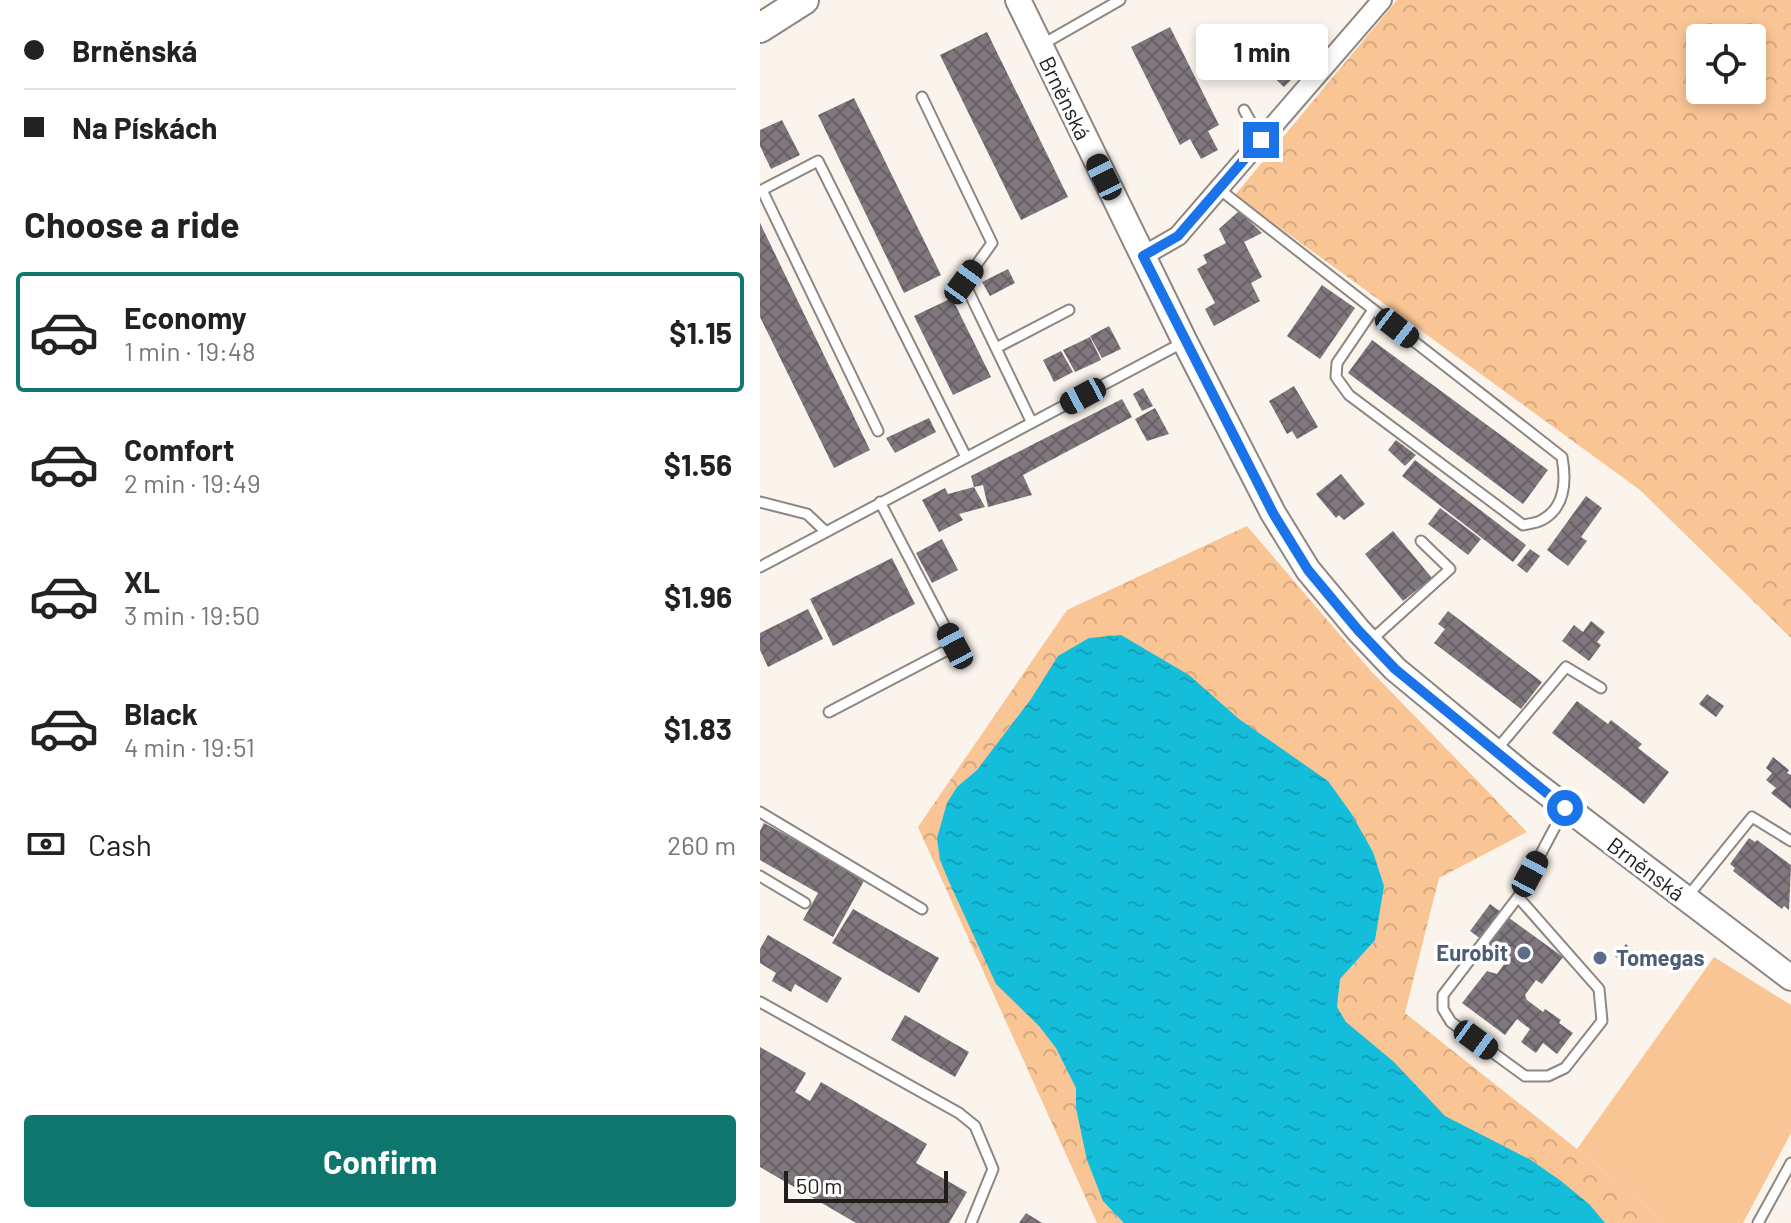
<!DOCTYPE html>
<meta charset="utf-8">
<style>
body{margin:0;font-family:Barlow,sans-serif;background:#f2f2f2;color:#222;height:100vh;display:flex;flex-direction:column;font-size:30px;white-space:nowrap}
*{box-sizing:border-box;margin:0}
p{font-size:26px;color:#767676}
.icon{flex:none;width:44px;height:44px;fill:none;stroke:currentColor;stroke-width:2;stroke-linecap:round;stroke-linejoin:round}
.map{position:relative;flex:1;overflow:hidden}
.drawer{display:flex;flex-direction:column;background:#fff;width:760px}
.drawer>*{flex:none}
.guide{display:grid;align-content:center;height:176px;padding:0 24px;background:#fff}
.buttons{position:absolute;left:926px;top:24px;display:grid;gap:16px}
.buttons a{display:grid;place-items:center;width:80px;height:80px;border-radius:8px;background:#fff;box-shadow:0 4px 12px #0003;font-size:40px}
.scale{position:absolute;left:24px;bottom:20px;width:164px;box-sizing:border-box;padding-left:8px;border:4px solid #201d1b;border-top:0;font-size:22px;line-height:28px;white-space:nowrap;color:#201d1b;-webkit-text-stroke:6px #fff;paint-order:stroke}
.end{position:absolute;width:36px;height:36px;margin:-18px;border:10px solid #1a73e8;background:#fff;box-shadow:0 0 0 4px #fff}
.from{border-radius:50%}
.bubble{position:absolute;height:56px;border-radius:8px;background:#fff;box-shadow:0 4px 12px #0003;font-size:26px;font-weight:700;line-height:56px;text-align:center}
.car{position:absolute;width:24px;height:48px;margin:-24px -12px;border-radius:10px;box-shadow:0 0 6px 2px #0007;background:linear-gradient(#222 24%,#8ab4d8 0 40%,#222 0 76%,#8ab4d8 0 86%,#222 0)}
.guide b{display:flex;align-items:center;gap:28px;height:76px;font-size:30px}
.guide b+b{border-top:2px solid #e0e0e0}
.guide i{width:20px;height:20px;background:#222}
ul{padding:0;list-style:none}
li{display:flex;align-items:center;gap:24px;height:120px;margin:0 16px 12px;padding:0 8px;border:4px solid transparent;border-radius:8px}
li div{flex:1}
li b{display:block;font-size:30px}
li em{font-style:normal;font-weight:700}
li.current{border-color:#0f766e}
li>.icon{width:72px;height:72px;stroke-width:1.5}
h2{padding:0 24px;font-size:36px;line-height:96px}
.pay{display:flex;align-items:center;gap:20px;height:88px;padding:0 24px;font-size:30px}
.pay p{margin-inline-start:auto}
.primary-button{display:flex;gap:16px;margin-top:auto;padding:16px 24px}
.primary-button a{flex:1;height:92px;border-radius:8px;background:#0f766e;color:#fff;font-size:32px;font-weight:700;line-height:92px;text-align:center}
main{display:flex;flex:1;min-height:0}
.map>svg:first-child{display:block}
.grass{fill:#f9c595}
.forest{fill:url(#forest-crowns);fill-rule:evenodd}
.water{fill:url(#water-ripples)}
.building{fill:url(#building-cross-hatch)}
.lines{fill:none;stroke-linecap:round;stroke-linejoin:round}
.service-casing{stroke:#8e8781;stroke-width:13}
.minor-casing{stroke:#8e8781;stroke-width:22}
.secondary-casing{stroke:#8e8781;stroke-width:28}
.primary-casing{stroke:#8e8781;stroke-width:32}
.service{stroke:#fff;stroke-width:9}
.minor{stroke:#fff;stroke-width:18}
.secondary{stroke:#fff;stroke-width:24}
.primary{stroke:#fff;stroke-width:28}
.route{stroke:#1a73e8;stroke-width:10}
.service-dot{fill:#5c6f8a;stroke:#fff;stroke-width:3}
.labels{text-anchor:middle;stroke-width:7;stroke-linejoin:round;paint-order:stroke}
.street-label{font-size:22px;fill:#201d1b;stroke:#fff}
.service-label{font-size:22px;font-weight:bold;fill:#4e5e75;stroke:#fff;text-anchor:end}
</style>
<main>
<section class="drawer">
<div class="guide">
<b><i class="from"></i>Brněnská</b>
<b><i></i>Na Pískách</b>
</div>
<h2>Choose a ride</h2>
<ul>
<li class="current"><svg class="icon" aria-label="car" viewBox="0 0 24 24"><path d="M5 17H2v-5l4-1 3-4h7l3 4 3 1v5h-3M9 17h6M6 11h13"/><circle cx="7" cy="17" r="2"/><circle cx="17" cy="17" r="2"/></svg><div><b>Economy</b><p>1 min · 19:48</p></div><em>$1.15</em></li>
<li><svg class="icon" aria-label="car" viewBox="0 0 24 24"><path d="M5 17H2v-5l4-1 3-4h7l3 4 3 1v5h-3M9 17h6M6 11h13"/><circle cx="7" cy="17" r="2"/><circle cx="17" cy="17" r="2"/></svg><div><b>Comfort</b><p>2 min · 19:49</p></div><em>$1.56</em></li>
<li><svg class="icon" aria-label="car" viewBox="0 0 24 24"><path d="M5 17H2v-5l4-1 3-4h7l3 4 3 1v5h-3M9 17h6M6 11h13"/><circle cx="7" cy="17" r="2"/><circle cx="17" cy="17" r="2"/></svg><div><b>XL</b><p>3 min · 19:50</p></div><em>$1.96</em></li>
<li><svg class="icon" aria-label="car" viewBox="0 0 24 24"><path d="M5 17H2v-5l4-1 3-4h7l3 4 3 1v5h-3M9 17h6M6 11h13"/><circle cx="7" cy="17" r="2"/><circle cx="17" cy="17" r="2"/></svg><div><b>Black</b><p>4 min · 19:51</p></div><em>$1.83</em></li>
</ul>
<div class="pay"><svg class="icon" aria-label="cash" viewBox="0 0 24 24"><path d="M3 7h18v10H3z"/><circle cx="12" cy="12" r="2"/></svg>Cash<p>260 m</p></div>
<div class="primary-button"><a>Confirm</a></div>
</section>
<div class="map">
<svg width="1031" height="1223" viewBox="0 0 1031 1223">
<defs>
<pattern id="forest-crowns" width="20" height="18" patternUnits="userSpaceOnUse" patternTransform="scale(2)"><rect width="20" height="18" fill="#f9c595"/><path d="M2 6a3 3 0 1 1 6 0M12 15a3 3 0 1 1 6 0" fill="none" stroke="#d5a980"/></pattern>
<pattern id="water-ripples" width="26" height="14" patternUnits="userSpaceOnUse" patternTransform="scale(2)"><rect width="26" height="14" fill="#14bdda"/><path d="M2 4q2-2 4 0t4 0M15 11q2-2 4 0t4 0" fill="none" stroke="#12a2ba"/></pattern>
<pattern id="building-cross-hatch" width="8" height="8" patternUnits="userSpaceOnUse" patternTransform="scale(2)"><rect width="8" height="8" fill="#7e777d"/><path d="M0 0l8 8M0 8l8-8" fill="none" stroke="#676166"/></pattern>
</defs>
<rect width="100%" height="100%" fill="#fbf4ed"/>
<path class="grass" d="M954,957L1031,1005V1133L983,1223H906L817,1149Z"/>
<path class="forest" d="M637,0H1031V638L880,490L475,195ZM992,38V90H940V38Z
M487,526L610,670L767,832L679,878L645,1013L817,1149L906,1223H337L158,827L307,610Z"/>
<path class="water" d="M361,635L429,675L479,719L568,781L591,813L613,852L624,886L615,940L580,979L577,1007L586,1022L634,1062L685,1116L771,1160L801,1181L829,1204L845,1223H364L343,1201L327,1160L316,1108V1088L296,1048L279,1026L236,984L190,884L180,860L177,838L187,803L197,787L217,770L271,699L298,656L329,638Z"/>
<path class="building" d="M410,27L459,125L448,131L458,150L441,159L430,139L420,145L371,47Z
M227,32L308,197L261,220L180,55Z
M542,43L555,55L524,87L511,75Z
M94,98L181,275L144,293L58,115Z
M22,120L40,155L11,169L0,146V130Z
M479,211L502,233L484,242L502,277L491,283L500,301L454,326L445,309L455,303L437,269L447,263L443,255L466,243L459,229Z
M0,223L110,450L74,468L0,317Z
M248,269L255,283L230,296L222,282Z
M562,285L595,308L560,359L527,336Z
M192,298L231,377L193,395L154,316Z
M349,326L361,349L342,358L330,336Z
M330,337L341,360L315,372L303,350Z
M612,340L788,470L763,504L588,373Z
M301,351L313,372L294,382L283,360Z
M534,386L558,427L537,439L532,431L527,434L509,401Z
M383,388L393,406L382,411L373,394Z
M362,399L372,417L263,475L272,495L228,507L223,485L214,487L211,476Z
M395,408L409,434L387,441L375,419Z
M169,418L176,432L135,453L126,438Z
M636,440L656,455L645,466L628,450Z
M655,460L766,545L753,562L642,476Z
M581,474L605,504L584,520L579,515L576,518L556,494Z
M214,487L225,507L199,514L203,520L179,532L162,500L185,488L188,494Z
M826,496L842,508L821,537L827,541L808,566L787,550Z
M680,508L721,539L708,555L668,524Z
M633,531L672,578L643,601L605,554Z
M182,539L198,570L172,583L156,553Z
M770,549L780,556L767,573L757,565Z
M132,558L155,604L73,646L50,599Z
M48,609L63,639L8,667L0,650V633Z
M688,611L782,682L761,709L674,643L685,629L678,624Z
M831,621L845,632L837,642L841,645L829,661L802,641L814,625L823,632Z
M947,694L964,706L956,717L939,704Z
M817,701L848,724L851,720L882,744L878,748L909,772L884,804L792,733Z
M1013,757L1029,770L1027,773L1031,775V809L1011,793L1016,788L1006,780L1012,773L1006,768Z
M4,823L105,879L73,937L43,920L58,893L0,860V831Z
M989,838L995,842L997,840L1031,865L1029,910L1024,906L1022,909L973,871L975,868L970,864Z
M730,904L803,957L782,984L776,980L765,995L767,1000L783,1012L785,1009L801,1020L799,1023L813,1033L797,1054L783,1043L776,1053L761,1042L770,1029L757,1019L745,1035L702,1003L727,971L737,974L748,959L710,931Z
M93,909L179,958L159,993L72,943Z
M8,935L82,978L67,1003L35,984L31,992L12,981L16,973L0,963V949Z
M866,944L873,951L862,963L855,956Z
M145,1015L209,1052L195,1077L131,1040Z
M0,1047L46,1073L35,1092L50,1101L61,1082L167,1144L156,1163L207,1192L189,1223H96L0,1167Z
M266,1213L282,1223H259Z"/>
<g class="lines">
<g class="service-casing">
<path id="service" d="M283,44L360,0
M162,97L232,243L204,282L272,423
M484,110L501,140
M459,189L802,457C806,479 806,507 782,520C777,523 768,524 763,525L589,395L576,377L577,363L613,310
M236,348L309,310
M118,431L2,190L58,161L206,457
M0,502L47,514L66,532L422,343
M0,567L66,532
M609,642L690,569L661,541
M69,712L195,646L120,502
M737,749L806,667L841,688
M0,812L162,909
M0,876L45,903
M928,896L992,817L1031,841
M758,897L839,989L842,1021L805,1068L788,1076H765L691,1022L683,1009V995L758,897L805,808
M0,1002L199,1113L215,1126L233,1169L211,1223
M998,1223L1031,1163"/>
</g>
<g class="minor-casing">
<path id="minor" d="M383,256L418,236L622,0"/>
</g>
<g class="secondary-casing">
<path id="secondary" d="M258,0L425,342L513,513L548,570L598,630L635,669L766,777L1031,978"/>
</g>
<g class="primary-casing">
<path id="primary" d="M0,28L44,0"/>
</g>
<use href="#service" class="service"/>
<use href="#minor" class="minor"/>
<use href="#secondary" class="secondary"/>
<use href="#primary" class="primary"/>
</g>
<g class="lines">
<path class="route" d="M501,140L418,236L383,256L513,513L548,570L598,630L635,669L805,808"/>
</g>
<g class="service-dot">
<circle cx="764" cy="953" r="8"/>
<circle cx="840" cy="958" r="8"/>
</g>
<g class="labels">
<g class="street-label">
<text transform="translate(305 98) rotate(64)" y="8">Brněnská</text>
<text transform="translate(886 869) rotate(37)" y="8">Brněnská</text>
</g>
<g class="service-label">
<text x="748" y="961">Eurobit</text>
<text x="856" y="966" text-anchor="start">Tomegas</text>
</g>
</g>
</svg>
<div class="buttons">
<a><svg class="icon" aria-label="locate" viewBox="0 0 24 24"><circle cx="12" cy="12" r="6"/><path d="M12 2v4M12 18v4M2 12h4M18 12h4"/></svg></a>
</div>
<div class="scale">50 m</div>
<i class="end from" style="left:805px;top:808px"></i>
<i class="end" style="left:501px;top:140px"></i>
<div class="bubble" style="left:436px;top:24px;width:132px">1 min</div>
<i class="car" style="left:344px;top:177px;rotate:334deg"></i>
<i class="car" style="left:204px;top:282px;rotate:36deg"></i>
<i class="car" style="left:637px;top:328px;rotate:128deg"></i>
<i class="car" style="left:323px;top:396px;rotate:242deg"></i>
<i class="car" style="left:195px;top:646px;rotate:332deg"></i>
<i class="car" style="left:770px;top:874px;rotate:28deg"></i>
<i class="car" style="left:716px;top:1040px;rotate:126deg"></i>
</div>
</main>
